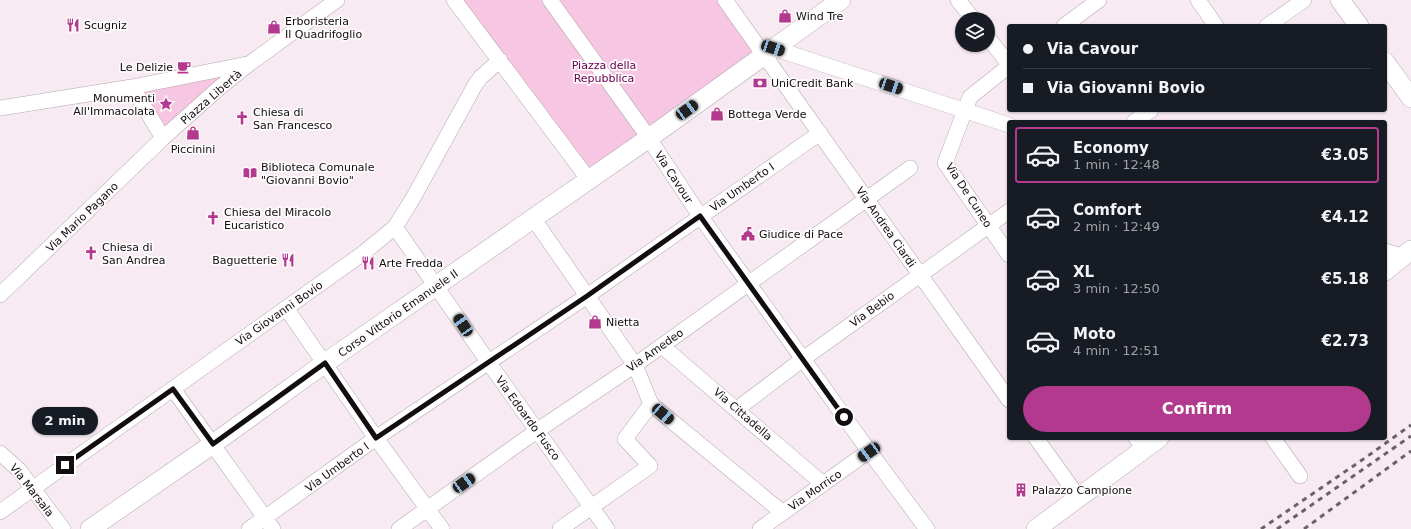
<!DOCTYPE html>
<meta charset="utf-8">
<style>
body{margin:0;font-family:"DejaVu Sans",sans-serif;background:#20242c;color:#f1f3f6;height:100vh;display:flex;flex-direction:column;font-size:15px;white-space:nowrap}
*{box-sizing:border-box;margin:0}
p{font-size:13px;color:#9ea1a6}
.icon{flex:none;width:22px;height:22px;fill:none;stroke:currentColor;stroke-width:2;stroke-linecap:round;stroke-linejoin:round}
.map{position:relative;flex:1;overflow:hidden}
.details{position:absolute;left:1007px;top:120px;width:380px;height:320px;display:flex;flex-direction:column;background:#171b24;border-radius:4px;box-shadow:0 1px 3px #0004}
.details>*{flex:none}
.top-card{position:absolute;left:1007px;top:24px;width:380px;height:88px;border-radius:4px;box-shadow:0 1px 3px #0004;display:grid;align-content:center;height:88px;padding:0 16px;background:#171b24}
.buttons{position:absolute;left:955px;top:12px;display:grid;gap:8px}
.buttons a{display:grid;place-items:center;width:40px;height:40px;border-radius:50%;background:#171b24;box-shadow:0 1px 3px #0004;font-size:20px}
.end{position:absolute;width:18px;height:18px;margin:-9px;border:5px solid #110d10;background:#fff;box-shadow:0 0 0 2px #fff}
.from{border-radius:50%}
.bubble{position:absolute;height:28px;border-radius:14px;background:#171b24;box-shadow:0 1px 3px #0004;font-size:13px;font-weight:600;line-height:28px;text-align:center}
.car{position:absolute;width:12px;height:24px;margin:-12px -6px;border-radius:5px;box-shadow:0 0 3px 1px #0007;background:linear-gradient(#222 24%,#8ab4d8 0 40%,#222 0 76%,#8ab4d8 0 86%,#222 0)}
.top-card b{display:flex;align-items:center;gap:14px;height:38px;font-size:15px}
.top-card b+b{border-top:1px solid #363941}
.top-card i{width:10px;height:10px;background:#f1f3f6}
ul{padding:7px 0 0;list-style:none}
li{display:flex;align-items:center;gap:12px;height:56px;margin:0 8px 6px;padding:0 8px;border:2px solid transparent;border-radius:4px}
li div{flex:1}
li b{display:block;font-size:15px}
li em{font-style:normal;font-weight:600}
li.current{border-color:#b2398d}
li>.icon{width:36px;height:36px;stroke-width:1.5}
.cta{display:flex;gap:8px;margin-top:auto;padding:8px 16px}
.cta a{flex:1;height:46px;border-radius:24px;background:#b2398d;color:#fff;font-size:16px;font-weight:600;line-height:46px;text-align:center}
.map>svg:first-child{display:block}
.green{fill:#f6c6e2}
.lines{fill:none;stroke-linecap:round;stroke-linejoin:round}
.minor-casing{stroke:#b5a7af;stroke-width:16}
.tertiary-casing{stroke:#b5a7af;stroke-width:20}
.minor{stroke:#fff;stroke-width:15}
.tertiary{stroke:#fff;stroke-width:19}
.rail{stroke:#696267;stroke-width:3;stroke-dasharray:5 5;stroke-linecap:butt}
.route{stroke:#110d10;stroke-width:5}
.labels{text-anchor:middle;stroke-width:3.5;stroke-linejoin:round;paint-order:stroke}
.poi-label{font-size:11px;fill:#110d10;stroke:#fefbfc;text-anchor:start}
.park-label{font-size:11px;fill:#68004e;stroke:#fefbfc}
.street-label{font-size:11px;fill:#110d10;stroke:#fefbfc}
</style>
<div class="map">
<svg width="1411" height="529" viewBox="0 0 1411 529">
<rect width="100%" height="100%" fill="#f8eaf2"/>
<path class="green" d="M460,0H718L750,45L751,53L593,167H587Z
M242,67L164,134L137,89Z"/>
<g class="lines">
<g class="minor-casing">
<path id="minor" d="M454,0L589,180
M550,0L644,131L700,216L869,451L927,529
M725,0L1009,400
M958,0L973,19
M1198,0L1216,26
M1064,26L1099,0
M1267,26L1304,0
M988,38L1009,64
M773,48L1009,125
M1009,66L970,97L945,163L1009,255
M132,87L163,138
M0,108L132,87L247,64
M1134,122L1151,110
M533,218L635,365L651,404L783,513
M395,227L489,363L607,529
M1385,251L1404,257
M0,295L163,138L219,88L249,64L337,0
M286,308L376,438L442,529
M662,346L823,484
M173,389L273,529
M737,409L803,359L1009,211
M1036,438L1079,498
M1136,438L1144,449
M1273,438L1300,476
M0,453L19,470L63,529
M0,512L362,254L395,227L412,200L475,85L481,77L500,60
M249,529L376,438L587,296L820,133
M399,529L538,430L635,365L910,168
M560,529L650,466L625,439L651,404
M760,529L869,451"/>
</g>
<g class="tertiary-casing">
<path id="tertiary" d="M1340,0L1359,26
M1385,62L1411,98
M1385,271L1411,250
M90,529L213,444L325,363L649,138L841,0
M1036,529L1159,438"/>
</g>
<use href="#minor" class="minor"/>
<use href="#tertiary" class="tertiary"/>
<path class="rail" d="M1261,529L1365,458L1411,425
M1277,529L1411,436
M1304,529L1411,451"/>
</g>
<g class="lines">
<path class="route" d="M65,465L173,389L213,444L325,363L376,438L587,296L700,216L844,417"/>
</g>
<defs>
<g id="shop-bare" transform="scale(1.08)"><path d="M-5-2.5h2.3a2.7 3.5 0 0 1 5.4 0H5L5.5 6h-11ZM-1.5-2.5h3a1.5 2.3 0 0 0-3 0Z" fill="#b2398d" stroke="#fefbfc" stroke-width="2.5" paint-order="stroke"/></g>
<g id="restaurant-bare" transform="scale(1.08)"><path d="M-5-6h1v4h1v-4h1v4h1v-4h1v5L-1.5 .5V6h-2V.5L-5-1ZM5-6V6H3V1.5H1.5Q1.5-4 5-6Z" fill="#b2398d" stroke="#fefbfc" stroke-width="2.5" paint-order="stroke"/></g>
<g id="cafe-bare" transform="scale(1.08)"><path d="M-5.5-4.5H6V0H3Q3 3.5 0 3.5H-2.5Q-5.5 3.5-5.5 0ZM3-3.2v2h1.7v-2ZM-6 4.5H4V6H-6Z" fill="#b2398d" stroke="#fefbfc" stroke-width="2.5" paint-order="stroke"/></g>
<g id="bank-bare" transform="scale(1.08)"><path d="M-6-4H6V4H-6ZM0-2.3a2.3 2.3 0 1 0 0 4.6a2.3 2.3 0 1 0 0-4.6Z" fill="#b2398d" stroke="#fefbfc" stroke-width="2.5" paint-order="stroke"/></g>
<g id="sight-bare" transform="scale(1.08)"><path d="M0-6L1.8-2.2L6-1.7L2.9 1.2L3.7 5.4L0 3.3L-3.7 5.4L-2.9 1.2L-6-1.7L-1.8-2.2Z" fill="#b2398d" stroke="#fefbfc" stroke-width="2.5" paint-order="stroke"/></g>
<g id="church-bare" transform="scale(1.08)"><path d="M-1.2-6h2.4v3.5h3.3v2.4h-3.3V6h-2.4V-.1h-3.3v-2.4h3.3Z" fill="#b2398d" stroke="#fefbfc" stroke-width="2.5" paint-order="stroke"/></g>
<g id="library-bare" transform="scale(1.08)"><path d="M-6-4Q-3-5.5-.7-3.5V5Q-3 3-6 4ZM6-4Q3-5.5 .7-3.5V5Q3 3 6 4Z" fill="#b2398d" stroke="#fefbfc" stroke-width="2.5" paint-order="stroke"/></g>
<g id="civic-bare" transform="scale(1.08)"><path d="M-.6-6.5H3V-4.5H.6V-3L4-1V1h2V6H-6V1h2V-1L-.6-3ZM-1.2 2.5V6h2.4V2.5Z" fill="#b2398d" stroke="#fefbfc" stroke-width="2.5" paint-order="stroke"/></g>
<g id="building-bare" transform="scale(1.08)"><path d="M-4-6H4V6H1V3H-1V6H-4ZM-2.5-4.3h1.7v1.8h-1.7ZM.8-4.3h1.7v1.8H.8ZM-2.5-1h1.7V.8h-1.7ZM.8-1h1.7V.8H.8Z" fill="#b2398d" stroke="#fefbfc" stroke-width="2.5" paint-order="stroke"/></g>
</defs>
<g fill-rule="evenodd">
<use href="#shop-bare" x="785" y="16"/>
<use href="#restaurant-bare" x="73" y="25"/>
<use href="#shop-bare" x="274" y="27"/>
<use href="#cafe-bare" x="184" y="67"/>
<use href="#bank-bare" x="760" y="83"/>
<use href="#sight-bare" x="166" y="104"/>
<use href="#shop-bare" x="717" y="114"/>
<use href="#church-bare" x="242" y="118"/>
<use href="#shop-bare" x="193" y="133"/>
<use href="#library-bare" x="250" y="173"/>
<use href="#church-bare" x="213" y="218"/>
<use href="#civic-bare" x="748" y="234"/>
<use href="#church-bare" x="91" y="253"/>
<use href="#restaurant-bare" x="288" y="260"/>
<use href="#restaurant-bare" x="368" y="263"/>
<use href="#shop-bare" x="595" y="322"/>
<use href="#building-bare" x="1021" y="490"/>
</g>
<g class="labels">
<g class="poi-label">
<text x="796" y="20">Wind Tre</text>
<text x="285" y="25">Erboristeria<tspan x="285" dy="13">Il Quadrifoglio</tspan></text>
<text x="84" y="29">Scugniz</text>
<text x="173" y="71" text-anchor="end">Le Delizie</text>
<text x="771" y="87">UniCredit Bank</text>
<text x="155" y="102" text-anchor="end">Monumenti<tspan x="155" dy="13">All'Immacolata</tspan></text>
<text x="253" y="116">Chiesa di<tspan x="253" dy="13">San Francesco</tspan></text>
<text x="728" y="118">Bottega Verde</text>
<text x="193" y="153" text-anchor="middle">Piccinini</text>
<text x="261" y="171">Biblioteca Comunale<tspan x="261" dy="13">"Giovanni Bovio"</tspan></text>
<text x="224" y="216">Chiesa del Miracolo<tspan x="224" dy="13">Eucaristico</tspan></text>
<text x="759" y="238">Giudice di Pace</text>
<text x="102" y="251">Chiesa di<tspan x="102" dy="13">San Andrea</tspan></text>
<text x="277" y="264" text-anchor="end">Baguetterie</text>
<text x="379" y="267">Arte Fredda</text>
<text x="606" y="326">Nietta</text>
<text x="1032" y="494">Palazzo Campione</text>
</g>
<g class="park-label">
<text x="604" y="69">Piazza della<tspan x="604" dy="13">Repubblica</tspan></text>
</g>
<g class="street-label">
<text transform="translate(211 97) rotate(-41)" y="4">Piazza Libertà</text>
<text transform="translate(674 177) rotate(57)" y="4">Via Cavour</text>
<text transform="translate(742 187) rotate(-35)" y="4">Via Umberto I</text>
<text transform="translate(969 195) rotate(57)" y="4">Via De Cuneo</text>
<text transform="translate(82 217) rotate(-44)" y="4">Via Mario Pagano</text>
<text transform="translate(886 227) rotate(55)" y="4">Via Andrea Ciardi</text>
<text transform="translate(872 309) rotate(-36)" y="4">Via Bebio</text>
<text transform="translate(279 313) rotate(-35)" y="4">Via Giovanni Bovio</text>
<text transform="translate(398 313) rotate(-35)" y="4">Corso Vittorio Emanuele II</text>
<text transform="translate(655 350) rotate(-35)" y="4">Via Amedeo</text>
<text transform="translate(743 414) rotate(41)" y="4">Via Cittadella</text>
<text transform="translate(528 418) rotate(54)" y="4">Via Edoardo Fusco</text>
<text transform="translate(337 467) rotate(-36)" y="4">Via Umberto I</text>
<text transform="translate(32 490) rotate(52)" y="4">Via Marsala</text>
<text transform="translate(815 490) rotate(-35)" y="4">Via Morrico</text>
</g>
</g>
</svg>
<div class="buttons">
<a><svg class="icon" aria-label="layers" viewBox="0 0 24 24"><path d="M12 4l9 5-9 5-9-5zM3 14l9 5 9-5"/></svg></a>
</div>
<i class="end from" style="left:844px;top:417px"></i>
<i class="end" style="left:65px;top:465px"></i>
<div class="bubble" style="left:32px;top:407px;width:66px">2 min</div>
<i class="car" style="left:773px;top:48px;rotate:108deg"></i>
<i class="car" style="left:891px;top:86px;rotate:108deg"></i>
<i class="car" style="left:687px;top:110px;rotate:54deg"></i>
<i class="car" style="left:463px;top:325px;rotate:326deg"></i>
<i class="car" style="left:663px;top:414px;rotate:130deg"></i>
<i class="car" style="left:869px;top:452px;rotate:235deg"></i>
<i class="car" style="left:464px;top:483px;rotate:55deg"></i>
<div class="top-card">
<b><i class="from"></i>Via Cavour</b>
<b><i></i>Via Giovanni Bovio</b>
</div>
<section class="details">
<ul>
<li class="current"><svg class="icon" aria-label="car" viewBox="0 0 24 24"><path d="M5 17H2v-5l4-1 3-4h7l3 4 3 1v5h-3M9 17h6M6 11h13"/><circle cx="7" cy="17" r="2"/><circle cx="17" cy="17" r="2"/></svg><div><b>Economy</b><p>1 min · 12:48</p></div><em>€3.05</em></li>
<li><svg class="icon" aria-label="car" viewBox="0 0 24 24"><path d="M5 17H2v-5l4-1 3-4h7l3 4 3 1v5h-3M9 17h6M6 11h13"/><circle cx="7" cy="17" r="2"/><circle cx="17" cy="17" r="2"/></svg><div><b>Comfort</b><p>2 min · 12:49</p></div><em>€4.12</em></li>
<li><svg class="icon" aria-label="car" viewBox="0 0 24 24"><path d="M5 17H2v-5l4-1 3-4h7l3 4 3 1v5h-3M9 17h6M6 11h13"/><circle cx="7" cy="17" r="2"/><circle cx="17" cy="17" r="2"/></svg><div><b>XL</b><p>3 min · 12:50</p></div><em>€5.18</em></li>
<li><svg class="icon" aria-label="car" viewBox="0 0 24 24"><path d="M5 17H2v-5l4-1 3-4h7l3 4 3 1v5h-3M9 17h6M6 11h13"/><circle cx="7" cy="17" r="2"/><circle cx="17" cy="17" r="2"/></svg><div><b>Moto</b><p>4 min · 12:51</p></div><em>€2.73</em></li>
</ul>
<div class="cta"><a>Confirm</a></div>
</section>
</div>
